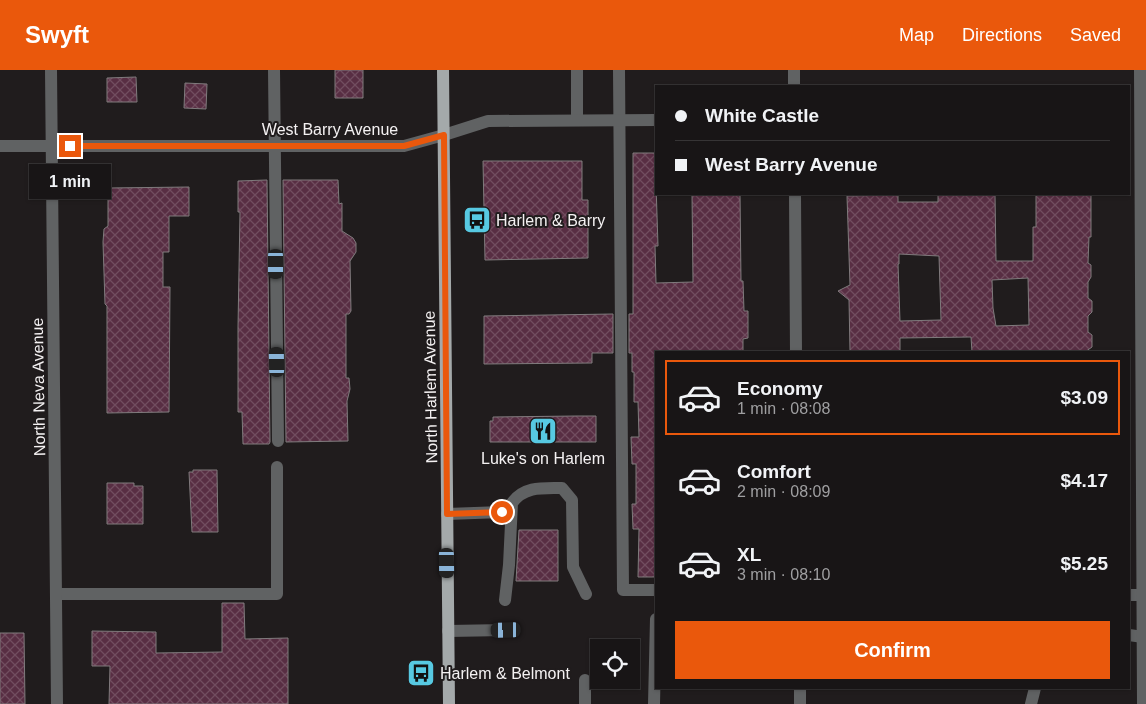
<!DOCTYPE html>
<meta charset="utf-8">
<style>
body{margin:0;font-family:Arial,sans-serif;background:#211e1f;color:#f1f3f6;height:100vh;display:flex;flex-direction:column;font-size:19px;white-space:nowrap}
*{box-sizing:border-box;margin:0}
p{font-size:16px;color:#9f9fa1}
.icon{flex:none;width:28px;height:28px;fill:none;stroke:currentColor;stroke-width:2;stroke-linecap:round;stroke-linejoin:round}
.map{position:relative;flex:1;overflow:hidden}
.drawer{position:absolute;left:655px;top:281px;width:475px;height:338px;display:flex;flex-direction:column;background:#181516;border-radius:0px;box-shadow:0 1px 4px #0004,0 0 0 1px #363435}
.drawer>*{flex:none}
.banner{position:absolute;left:655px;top:15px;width:475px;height:110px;border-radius:0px;box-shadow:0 1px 4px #0004,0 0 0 1px #363435;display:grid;align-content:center;height:110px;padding:0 20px;background:#181516}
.tools{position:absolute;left:590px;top:569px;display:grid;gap:10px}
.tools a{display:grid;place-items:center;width:50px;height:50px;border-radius:0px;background:#181516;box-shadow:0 1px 4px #0004,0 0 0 1px #363435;font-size:25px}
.end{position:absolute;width:22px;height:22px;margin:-11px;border:6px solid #ea580c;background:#fff;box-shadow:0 0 0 2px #fff}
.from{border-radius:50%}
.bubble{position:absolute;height:35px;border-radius:0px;background:#181516;box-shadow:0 1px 4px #0004,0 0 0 1px #363435;font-size:16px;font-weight:800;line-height:35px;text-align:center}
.car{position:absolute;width:15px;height:30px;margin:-15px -8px;border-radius:6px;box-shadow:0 0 4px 1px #0007;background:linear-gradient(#222 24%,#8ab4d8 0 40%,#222 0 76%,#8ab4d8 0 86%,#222 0)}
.banner b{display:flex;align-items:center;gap:18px;height:48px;font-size:19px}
.banner b+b{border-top:1px solid #363435}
.banner i{width:12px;height:12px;background:#f1f3f6}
ul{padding:9px 0 0;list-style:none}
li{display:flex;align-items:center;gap:15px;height:75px;margin:0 10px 8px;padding:0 10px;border:2px solid transparent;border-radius:0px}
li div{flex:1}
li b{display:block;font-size:19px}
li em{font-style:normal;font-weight:800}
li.selected{border-color:#ea580c}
li>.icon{width:45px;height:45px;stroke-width:1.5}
.primary-button{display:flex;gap:10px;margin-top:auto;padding:10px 20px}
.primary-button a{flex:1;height:58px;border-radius:0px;background:#ea580c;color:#fff;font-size:20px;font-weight:800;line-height:58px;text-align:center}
header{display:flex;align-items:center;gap:30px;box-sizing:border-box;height:70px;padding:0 25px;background:#ea580c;color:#fff}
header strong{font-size:24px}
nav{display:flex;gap:28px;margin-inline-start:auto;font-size:18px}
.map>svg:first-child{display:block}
.building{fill:url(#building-cross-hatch);stroke:#807b7d;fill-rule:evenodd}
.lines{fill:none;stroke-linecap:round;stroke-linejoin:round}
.service{stroke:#606263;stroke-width:12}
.minor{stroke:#606263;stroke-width:12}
.primary{stroke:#a4a9aa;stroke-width:12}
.route{stroke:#ea580c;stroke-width:6}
.labels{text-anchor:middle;stroke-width:4;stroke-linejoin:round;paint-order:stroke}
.street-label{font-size:16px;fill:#f4f1f2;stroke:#201c1d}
.poi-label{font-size:16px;fill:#f4f1f2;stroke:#201c1d;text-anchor:start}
</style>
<header>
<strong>Swyft</strong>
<nav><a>Map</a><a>Directions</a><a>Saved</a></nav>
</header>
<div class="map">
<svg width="1146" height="634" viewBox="0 0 1146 634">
<defs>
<pattern id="building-cross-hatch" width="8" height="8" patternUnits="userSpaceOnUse" patternTransform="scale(1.25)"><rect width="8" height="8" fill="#582e43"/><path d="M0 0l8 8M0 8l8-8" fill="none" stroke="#714d5f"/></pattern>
</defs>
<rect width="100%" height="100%" fill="#201c1d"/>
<path class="building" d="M335,0H363V28H335Z
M136,7L137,32H107V8Z
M185,13L207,14L206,39L184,38Z
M633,83H655L658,176H655L656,213L693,212L692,124H740L741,211H743L744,241H748V268L743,269V282H656V507H638L639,459H633L632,434H636V394H632L631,367H639L638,332H634V302H632V283H629V244H633Z
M483,91H582V130H588V188L485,190Z
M267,110L270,372L269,374H243L242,342H238V257L240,142H238V111Z
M283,110H338L339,134L342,133V161L353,168L356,173V182L350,191L351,241L349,244H346V308H349L350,319L347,331L348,371L286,372Z
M189,117V146H169V182H163V217H170L169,342L107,343V236L105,234L103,172L104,159L108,156V118Z
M938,124H995L996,191H1033V157H1036V124H1091V167H1089L1088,193L1091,195V207L1088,212V228L1092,231V242L1088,246V262L1092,265V277L1085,282H972L971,267L900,268V281H850L849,230L838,221L850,215L847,126L898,125V132H938ZM899,184L939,186L941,250L900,251L898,194H899ZM1028,208L1029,255L996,256L993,238L992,210Z
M613,244V283H592V293L484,294V246Z
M576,346H596V372H490V351H493V347Z
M193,400H217L218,462H192L189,402H193Z
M107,413H134V416H143V454H107Z
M519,460H558V511H516Z
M222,533H244L245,569L288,568V634H109L110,596H92V561L156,562V583L222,582Z
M0,563H24L25,634H0Z"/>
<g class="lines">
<path class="service" d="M274,0L278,371
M619,0L623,520H656
M577,50V0
M447,444L502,442
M56,524H277V397
M1129,525H1146
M505,530L509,495L512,433C524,416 543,418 562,418L572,430L573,497L586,524
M448,561L506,560
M1129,565L1143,567
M585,634V610
M654,634L656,549
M1031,634L1035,618"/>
<path class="minor" d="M51,0L57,634
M794,0V16
M1140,0L1143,634
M0,76H404L444,65L488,51L656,50
M795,124L796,282
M800,618V634"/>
<path class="primary" d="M443,0L449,634"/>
</g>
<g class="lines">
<path class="route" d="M70,76H404L444,65L447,444L502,442"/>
</g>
<defs>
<g id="bus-square" transform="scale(1.4375)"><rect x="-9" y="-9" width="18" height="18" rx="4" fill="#57c9e2" stroke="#201c1d"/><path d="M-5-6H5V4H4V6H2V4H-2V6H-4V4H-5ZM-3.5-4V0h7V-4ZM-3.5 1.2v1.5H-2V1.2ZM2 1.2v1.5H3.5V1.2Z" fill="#111"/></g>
<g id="restaurant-square" transform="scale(1.4375)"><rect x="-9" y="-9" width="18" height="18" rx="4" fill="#57c9e2" stroke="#201c1d"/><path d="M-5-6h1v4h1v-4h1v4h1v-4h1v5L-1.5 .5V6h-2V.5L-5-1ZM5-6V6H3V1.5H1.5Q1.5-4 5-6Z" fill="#111"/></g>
</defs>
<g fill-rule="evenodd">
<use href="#bus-square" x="477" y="150"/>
<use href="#restaurant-square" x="543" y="361"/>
<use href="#bus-square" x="421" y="603"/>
</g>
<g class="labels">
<g class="street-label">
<text x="330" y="65">West Barry Avenue</text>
<text transform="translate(38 317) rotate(-91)" y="6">North Neva Avenue</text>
<text transform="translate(430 317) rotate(-91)" y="6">North Harlem Avenue</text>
</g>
<g class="poi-label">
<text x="496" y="156">Harlem &amp; Barry</text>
<text x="543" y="394" text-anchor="middle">Luke's on Harlem</text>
<text x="440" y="609">Harlem &amp; Belmont</text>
</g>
</g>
</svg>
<div class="tools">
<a><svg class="icon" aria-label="locate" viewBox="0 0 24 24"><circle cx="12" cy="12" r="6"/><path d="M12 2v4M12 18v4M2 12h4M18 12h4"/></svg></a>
</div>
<i class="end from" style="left:502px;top:442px"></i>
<i class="end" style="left:70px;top:76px"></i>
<div class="bubble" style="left:29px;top:94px;width:82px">1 min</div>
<i class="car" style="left:276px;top:194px;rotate:180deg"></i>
<i class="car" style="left:277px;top:292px;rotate:359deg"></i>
<i class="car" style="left:447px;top:493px;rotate:179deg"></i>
<i class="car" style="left:506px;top:560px;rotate:269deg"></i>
<div class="banner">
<b><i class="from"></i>White Castle</b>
<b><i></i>West Barry Avenue</b>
</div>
<section class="drawer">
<ul>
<li class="selected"><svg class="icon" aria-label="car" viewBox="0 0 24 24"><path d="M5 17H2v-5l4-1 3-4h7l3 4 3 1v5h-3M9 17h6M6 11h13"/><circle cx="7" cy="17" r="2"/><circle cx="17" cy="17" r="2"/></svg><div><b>Economy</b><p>1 min · 08:08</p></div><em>$3.09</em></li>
<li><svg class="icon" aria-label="car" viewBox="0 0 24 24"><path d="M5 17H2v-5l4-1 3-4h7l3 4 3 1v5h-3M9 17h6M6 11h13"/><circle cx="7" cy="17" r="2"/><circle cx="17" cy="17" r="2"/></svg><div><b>Comfort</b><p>2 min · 08:09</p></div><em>$4.17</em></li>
<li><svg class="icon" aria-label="car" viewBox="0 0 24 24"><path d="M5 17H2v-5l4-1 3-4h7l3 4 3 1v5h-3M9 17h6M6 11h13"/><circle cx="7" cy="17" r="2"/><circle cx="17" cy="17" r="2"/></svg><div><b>XL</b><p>3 min · 08:10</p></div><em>$5.25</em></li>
</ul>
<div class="primary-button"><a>Confirm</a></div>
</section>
</div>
